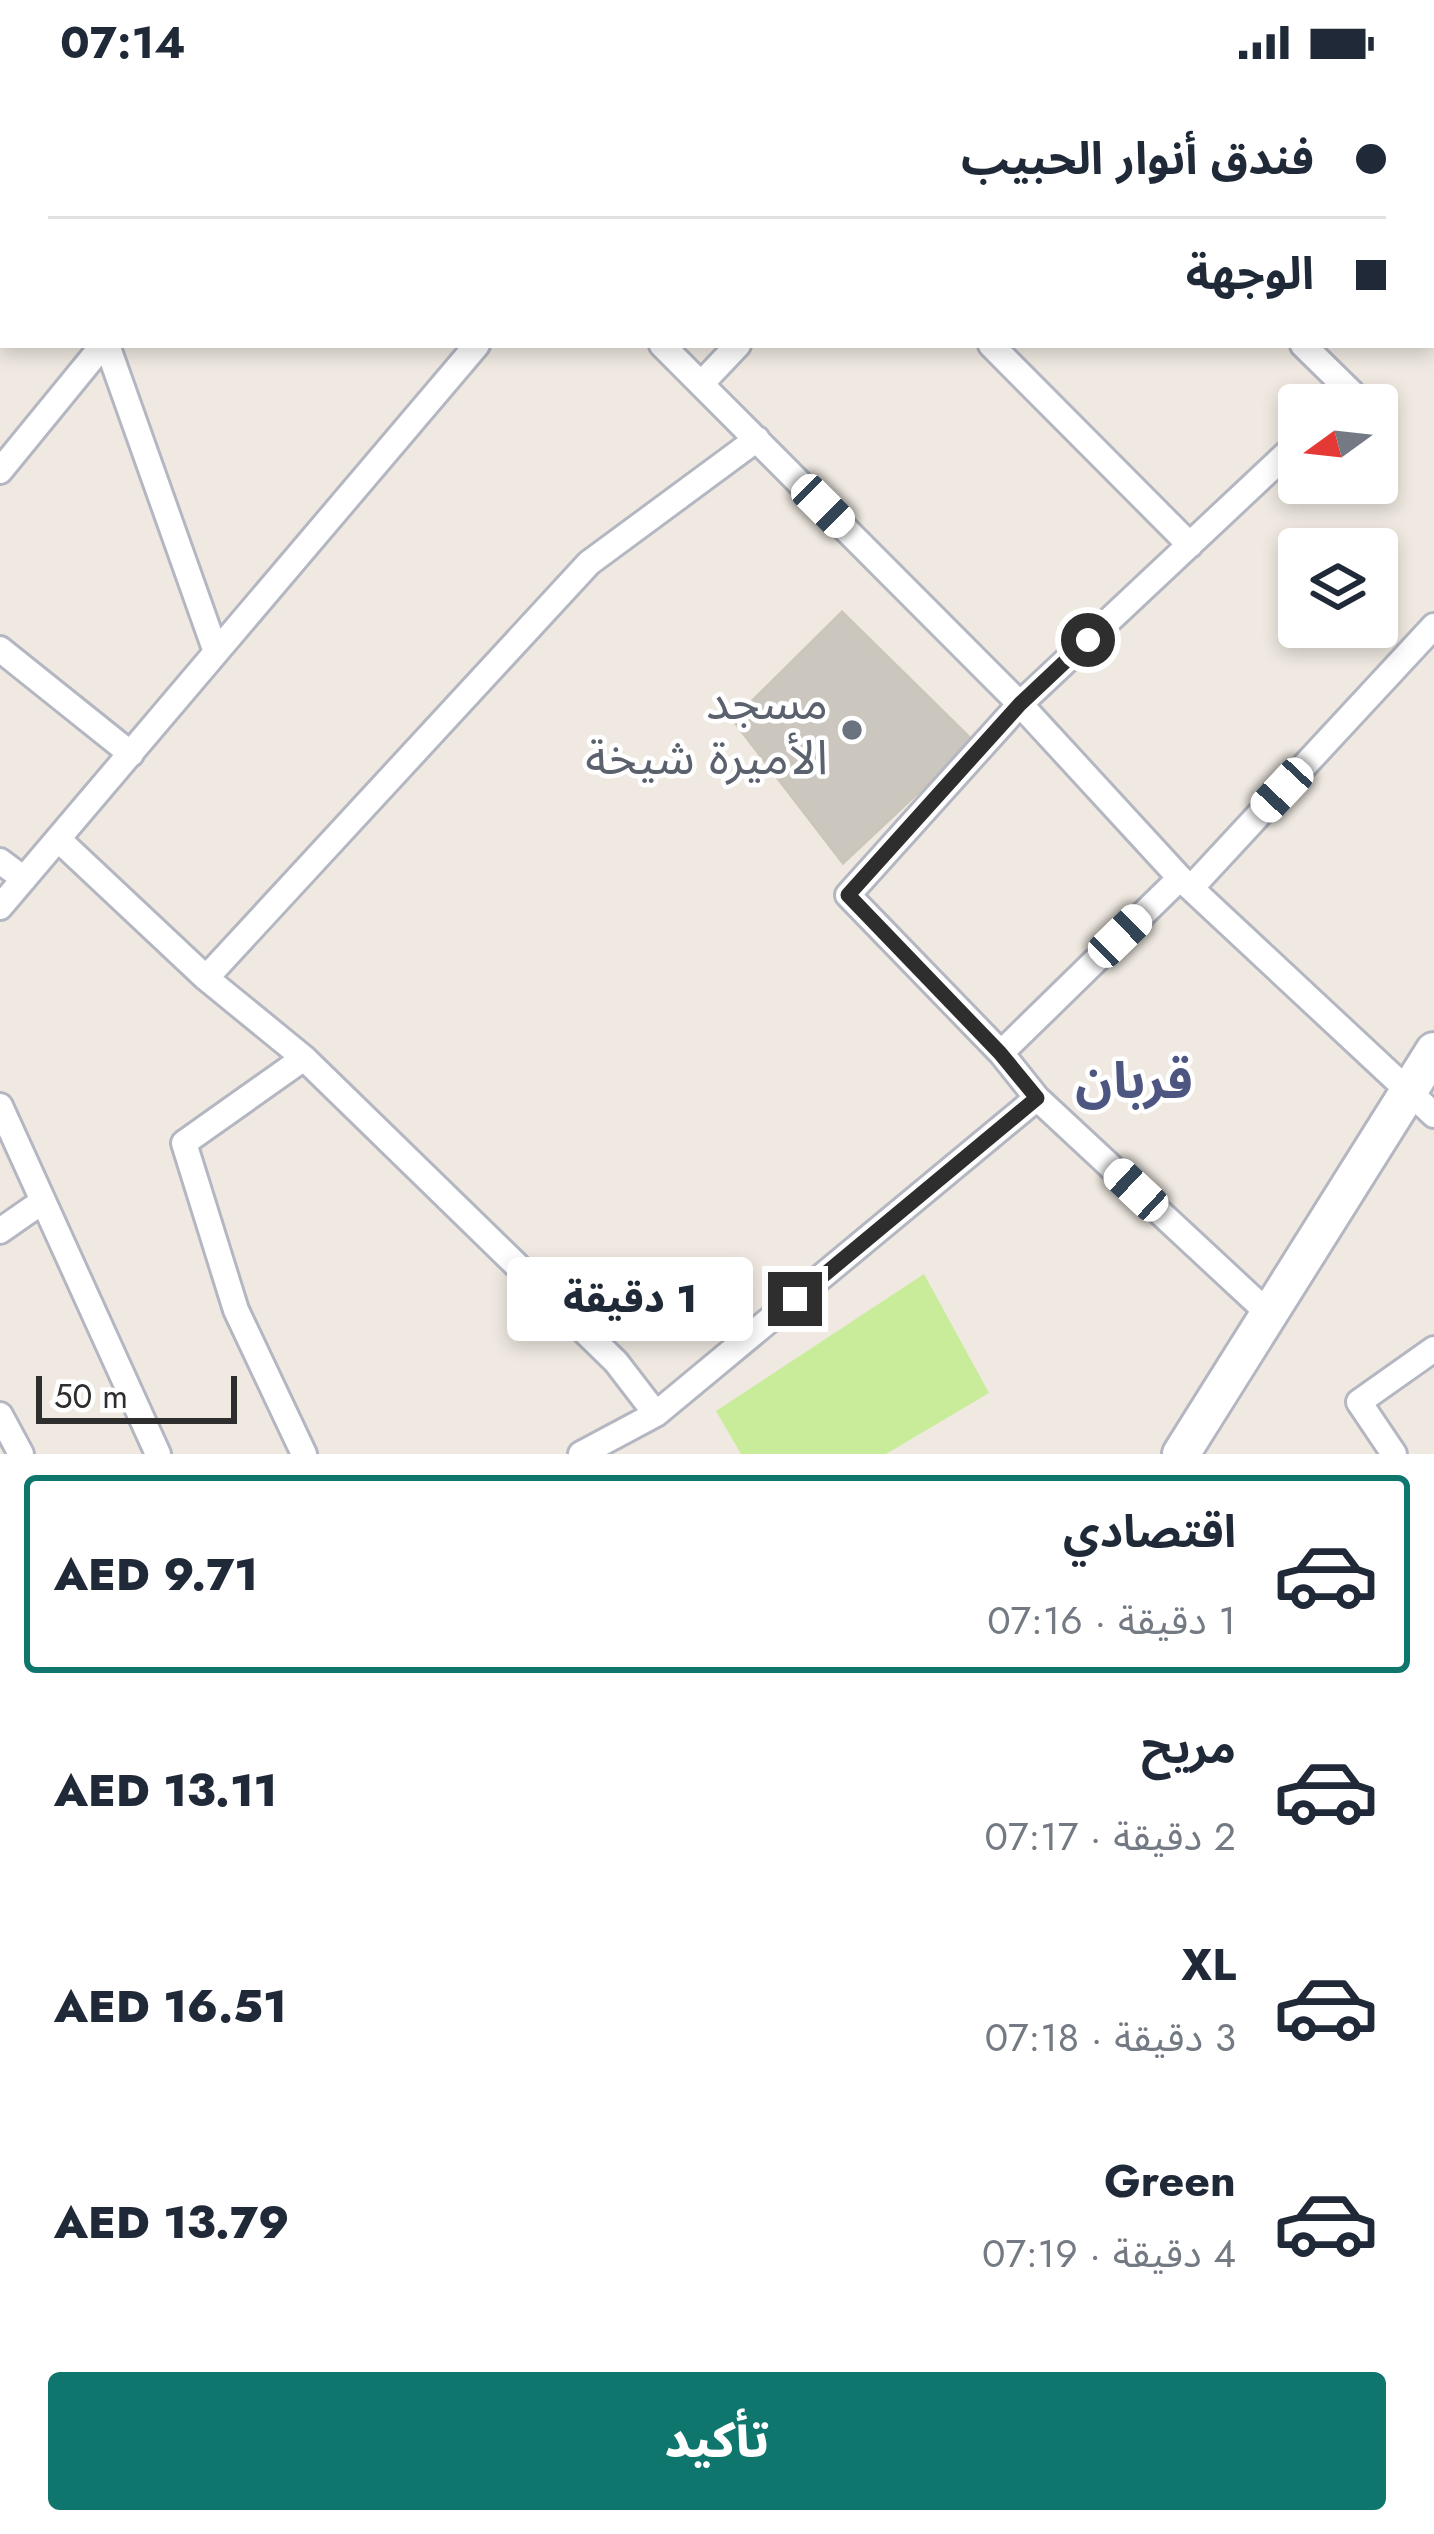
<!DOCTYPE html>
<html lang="ar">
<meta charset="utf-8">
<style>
body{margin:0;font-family:Jost,"Noto Sans Arabic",sans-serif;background:#f2f2f3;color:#1f2937;direction:rtl;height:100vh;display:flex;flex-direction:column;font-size:45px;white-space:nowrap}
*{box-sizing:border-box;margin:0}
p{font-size:39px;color:#747a83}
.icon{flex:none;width:66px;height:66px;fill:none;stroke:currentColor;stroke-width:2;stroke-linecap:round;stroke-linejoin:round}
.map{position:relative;height:1370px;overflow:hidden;direction:ltr}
.side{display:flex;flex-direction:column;background:#fff;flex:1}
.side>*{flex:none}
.guide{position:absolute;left:0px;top:0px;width:1434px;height:264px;box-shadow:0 6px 18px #0003;direction:rtl;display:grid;align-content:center;height:264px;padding:0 48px;background:#fff}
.needle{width:78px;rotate:255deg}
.controls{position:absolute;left:1278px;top:300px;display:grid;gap:24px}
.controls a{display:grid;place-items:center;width:120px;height:120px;border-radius:12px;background:#fff;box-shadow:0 6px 18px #0003;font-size:60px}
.scale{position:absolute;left:36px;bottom:30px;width:201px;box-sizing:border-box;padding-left:12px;border:6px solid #2e2e2e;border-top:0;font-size:33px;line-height:42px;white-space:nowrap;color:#2e2e2e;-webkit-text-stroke:9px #fff;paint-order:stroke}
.end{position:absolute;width:54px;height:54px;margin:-27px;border:15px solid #2e2e2e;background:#fff;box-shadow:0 0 0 6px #fff}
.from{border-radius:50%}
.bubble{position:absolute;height:84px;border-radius:12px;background:#fff;box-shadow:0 6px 18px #0003;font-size:39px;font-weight:800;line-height:84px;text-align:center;direction:rtl}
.car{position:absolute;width:36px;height:72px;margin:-36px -18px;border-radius:15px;box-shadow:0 0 9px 3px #0007;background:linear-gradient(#fff 24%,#345 0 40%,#fff 0 76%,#345 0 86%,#fff 0)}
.guide b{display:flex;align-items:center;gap:42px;height:114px;font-size:45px}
.guide b+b{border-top:3px solid #e0e1e3}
.guide i{width:30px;height:30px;background:#1f2937}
ul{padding:21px 0 0;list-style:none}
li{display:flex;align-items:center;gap:36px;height:198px;margin:0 24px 18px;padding:0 24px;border:6px solid transparent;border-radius:12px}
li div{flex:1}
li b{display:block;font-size:45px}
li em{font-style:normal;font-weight:800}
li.current{border-color:#0f766e}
li>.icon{width:108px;height:108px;stroke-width:1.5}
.cta{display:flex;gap:24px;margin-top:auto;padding:24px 48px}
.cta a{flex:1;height:138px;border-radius:12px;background:#0f766e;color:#fff;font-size:48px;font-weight:800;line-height:138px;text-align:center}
.status{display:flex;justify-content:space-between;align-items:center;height:84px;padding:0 60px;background:#fff;direction:ltr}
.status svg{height:33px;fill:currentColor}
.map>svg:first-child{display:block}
.pitch{fill:#c9ec9a}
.building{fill:#cbc7bf;stroke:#cbc5ba;stroke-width:3}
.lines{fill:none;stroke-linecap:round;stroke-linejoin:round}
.street-casing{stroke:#b4b7c1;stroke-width:30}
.secondary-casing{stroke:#b4b7c1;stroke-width:42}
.street{stroke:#fff;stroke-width:24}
.secondary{stroke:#fff;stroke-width:36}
.route{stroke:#2e2e2e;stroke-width:15}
.worship-dot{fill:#6b7280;stroke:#fff;stroke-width:4.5}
.labels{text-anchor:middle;stroke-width:9;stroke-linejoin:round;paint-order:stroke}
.worship-label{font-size:48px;fill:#5b616d;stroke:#fff;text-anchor:end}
.neighbourhood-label{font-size:51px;font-weight:bold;fill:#4d5680;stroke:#fff}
</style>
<div class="status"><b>07:14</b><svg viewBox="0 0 49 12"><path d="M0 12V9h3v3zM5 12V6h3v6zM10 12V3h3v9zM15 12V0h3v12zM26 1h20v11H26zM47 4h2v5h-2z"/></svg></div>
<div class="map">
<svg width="1434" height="1370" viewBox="0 0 1434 1370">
<rect width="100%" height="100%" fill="#efe9e1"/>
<path class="pitch" d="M924,1190L989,1309L886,1370H741L716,1327Z"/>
<path class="building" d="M842,528L973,657L843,779L733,636Z"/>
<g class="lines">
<g class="street-casing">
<path id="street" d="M403,0L406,3
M1039,0L1042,3
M1386,0L1389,3
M985,3L988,0
M1431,43L1434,46
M107,261L216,568
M662,261L1020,620L1180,794L1434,1031
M991,261L1190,461
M1303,261L1352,309L1339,321
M701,300L738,261
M0,387L103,261
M0,565L131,670
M58,755L206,894L304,974L616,1278L656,1330
M0,777L24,795
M1191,804L1434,542
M0,823L477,261
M206,894L589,479L757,355
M1001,969L848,811L1020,620L1299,358
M1037,1014L1267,1228
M0,1022L158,1370
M0,1147L43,1117
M0,1331L21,1370
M304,1370L236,1226L184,1059L304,974
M581,1370L656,1330L1037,1014L1001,969L1180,794
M1394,1370L1359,1318L1434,1265"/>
</g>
<g class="secondary-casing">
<path id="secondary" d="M52,3L54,0
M0,72L3,68
M1181,1370L1434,967"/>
</g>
<use href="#street" class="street"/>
<use href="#secondary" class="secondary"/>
</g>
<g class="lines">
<path class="route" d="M795,1215L1037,1014L1000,969L848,811L1020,620L1088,556"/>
</g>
<circle class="worship-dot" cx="852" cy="646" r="12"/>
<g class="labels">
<g class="worship-label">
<text x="828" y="635">مسجد<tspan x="828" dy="55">الأميرة شيخة</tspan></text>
</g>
<g class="neighbourhood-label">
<text x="1134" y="1014">قربان</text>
</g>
</g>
</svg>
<div class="controls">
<a><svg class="needle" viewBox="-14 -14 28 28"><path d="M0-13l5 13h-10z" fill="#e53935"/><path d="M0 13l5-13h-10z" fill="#747a83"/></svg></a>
<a><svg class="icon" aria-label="layers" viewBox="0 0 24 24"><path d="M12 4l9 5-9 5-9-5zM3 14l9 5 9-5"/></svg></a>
</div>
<div class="scale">50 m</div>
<i class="end from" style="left:1088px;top:556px"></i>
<i class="end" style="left:795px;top:1215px"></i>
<div class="bubble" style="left:507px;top:1173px;width:246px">1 دقيقة</div>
<i class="car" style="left:823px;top:422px;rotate:135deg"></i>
<i class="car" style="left:1282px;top:706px;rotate:223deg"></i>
<i class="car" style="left:1120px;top:852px;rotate:46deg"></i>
<i class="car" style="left:1136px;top:1106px;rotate:313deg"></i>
<div class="guide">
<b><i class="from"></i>فندق أنوار الحبيب</b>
<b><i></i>الوجهة</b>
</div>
</div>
<section class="side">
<ul>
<li class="current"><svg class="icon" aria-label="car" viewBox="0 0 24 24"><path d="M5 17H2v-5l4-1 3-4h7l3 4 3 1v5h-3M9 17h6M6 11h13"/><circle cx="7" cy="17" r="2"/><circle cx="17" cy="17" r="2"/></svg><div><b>اقتصادي</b><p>1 دقيقة · 07:16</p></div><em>AED 9.71</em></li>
<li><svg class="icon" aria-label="car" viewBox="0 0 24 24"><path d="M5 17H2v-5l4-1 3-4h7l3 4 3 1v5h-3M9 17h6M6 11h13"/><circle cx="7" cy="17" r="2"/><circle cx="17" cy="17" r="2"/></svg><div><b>مريح</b><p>2 دقيقة · 07:17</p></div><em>AED 13.11</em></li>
<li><svg class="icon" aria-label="car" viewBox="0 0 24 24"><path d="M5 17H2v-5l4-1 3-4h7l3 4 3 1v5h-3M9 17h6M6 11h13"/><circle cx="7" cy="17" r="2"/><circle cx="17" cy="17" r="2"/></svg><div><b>XL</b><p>3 دقيقة · 07:18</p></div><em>AED 16.51</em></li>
<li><svg class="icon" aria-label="car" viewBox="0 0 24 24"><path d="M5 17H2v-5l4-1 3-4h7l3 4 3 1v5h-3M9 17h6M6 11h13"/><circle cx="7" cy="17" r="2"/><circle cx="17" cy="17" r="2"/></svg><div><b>Green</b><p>4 دقيقة · 07:19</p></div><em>AED 13.79</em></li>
</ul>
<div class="cta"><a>تأكيد</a></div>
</section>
